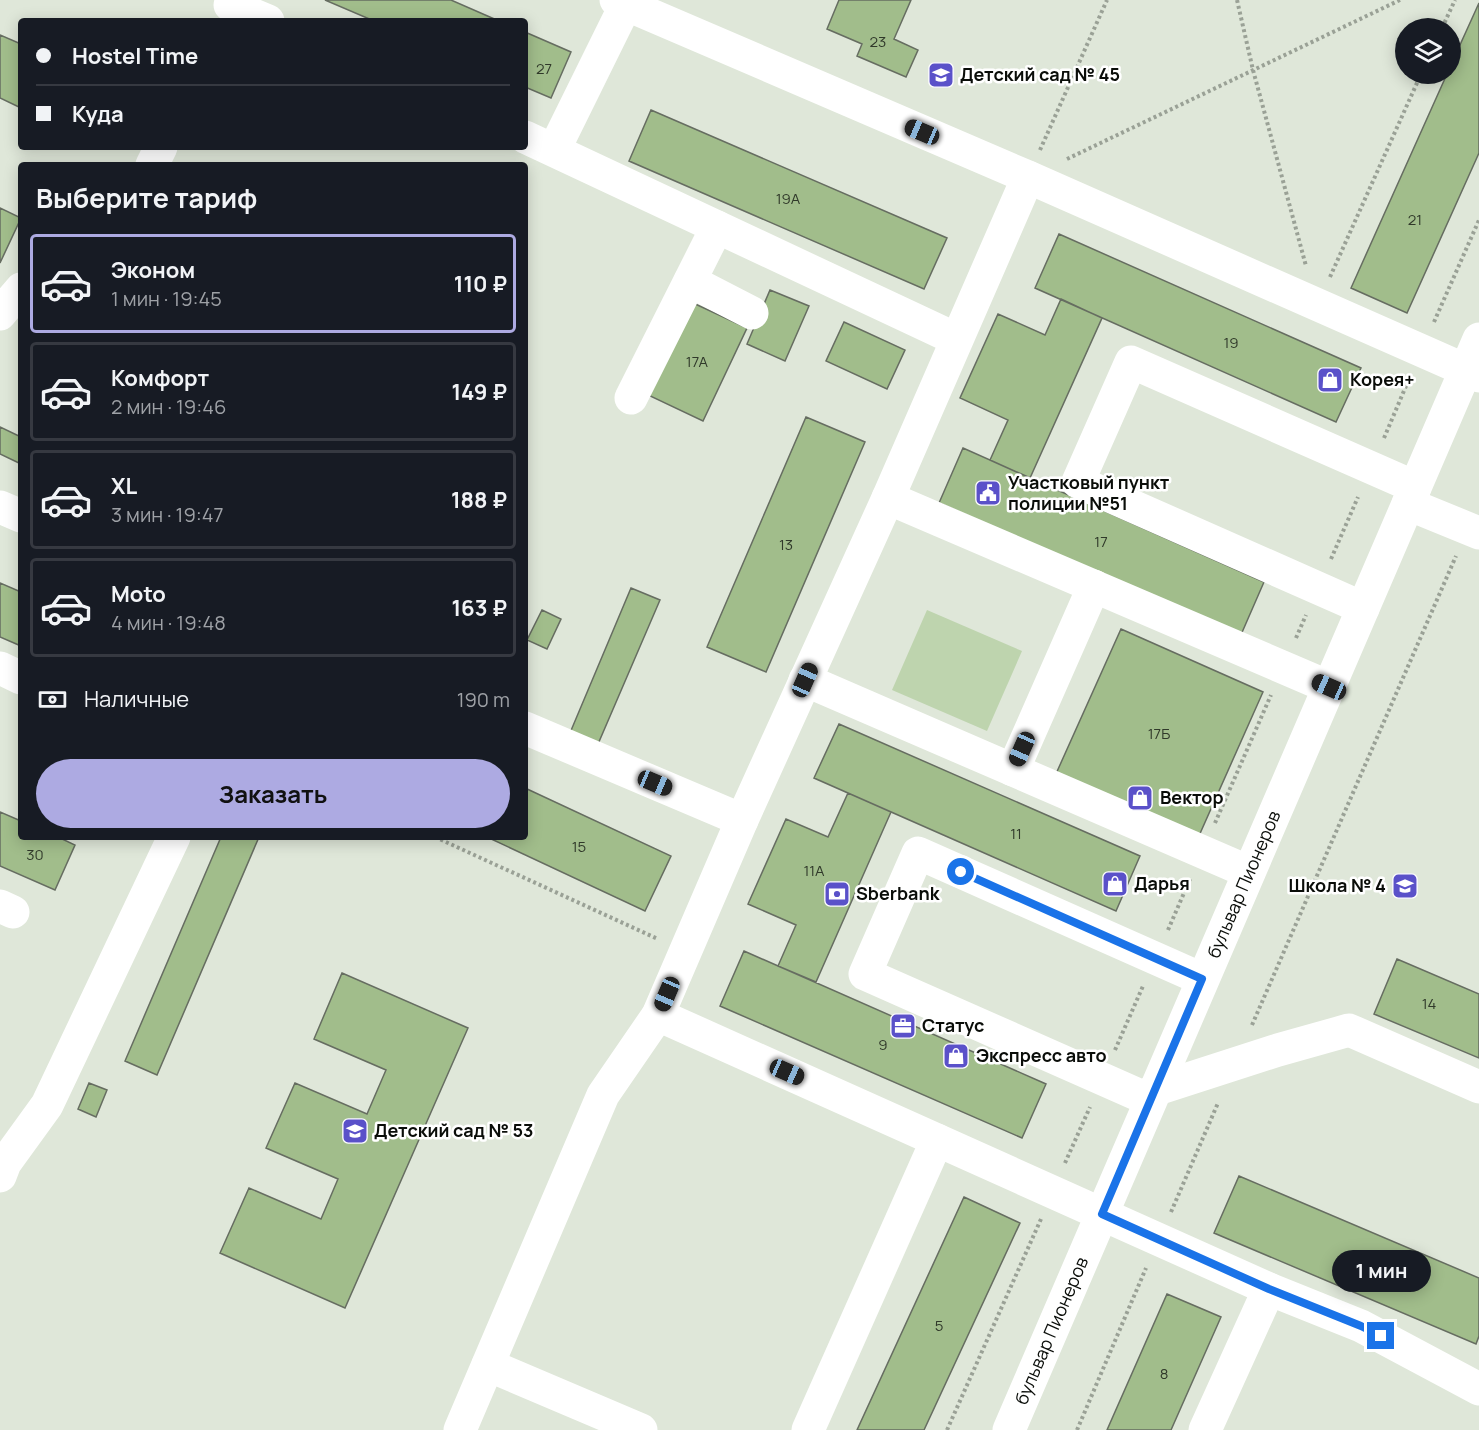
<!DOCTYPE html>
<html lang="ru">
<meta charset="utf-8">
<style>
body{margin:0;font-family:Manrope,sans-serif;background:#20242c;color:#f1f3f6;height:100vh;display:flex;flex-direction:column;font-size:22px;white-space:nowrap}
*{box-sizing:border-box;margin:0}
p{font-size:20px;color:#9ea1a6}
.icon{flex:none;width:33px;height:33px;fill:none;stroke:currentColor;stroke-width:2;stroke-linecap:round;stroke-linejoin:round}
.map{position:relative;flex:1;overflow:hidden}
.drawer{position:absolute;left:18px;top:162px;width:510px;height:678px;display:flex;flex-direction:column;background:#171b24;border-radius:6px;box-shadow:0 3px 15px #0003}
.drawer>*{flex:none}
.hud{position:absolute;left:18px;top:18px;width:510px;height:132px;border-radius:6px;box-shadow:0 3px 15px #0003;display:grid;align-content:center;height:132px;padding:0 18px;background:#171b24}
.controls{position:absolute;left:1395px;top:18px;display:grid;gap:12px}
.controls a{display:grid;place-items:center;width:66px;height:66px;border-radius:50%;background:#171b24;box-shadow:0 3px 15px #0003;font-size:30px}
.end{position:absolute;width:27px;height:27px;margin:-14px;border:8px solid #1a73e8;background:#fff;box-shadow:0 0 0 3px #fff}
.from{border-radius:50%}
.bubble{position:absolute;height:42px;border-radius:21px;background:#171b24;box-shadow:0 3px 15px #0003;font-size:20px;font-weight:700;line-height:42px;text-align:center}
.car{position:absolute;width:18px;height:36px;margin:-18px -9px;border-radius:8px;box-shadow:0 0 4px 2px #0007;background:linear-gradient(#222 24%,#8ab4d8 0 40%,#222 0 76%,#8ab4d8 0 86%,#222 0)}
.hud b{display:flex;align-items:center;gap:21px;height:57px;font-size:22px}
.hud b+b{border-top:2px solid #363941}
.hud i{width:15px;height:15px;background:#f1f3f6}
ul{padding:0;list-style:none}
li{display:flex;align-items:center;gap:18px;height:99px;margin:0 12px 9px;padding:0 6px;border:3px solid #363941;border-radius:6px}
li div{flex:1}
li b{display:block;font-size:22px}
li em{font-style:normal;font-weight:700}
li.on{border-color:#adaae2}
li>.icon{width:54px;height:54px;stroke-width:1.5}
h2{padding:0 18px;font-size:27px;line-height:72px}
.pay{display:flex;align-items:center;gap:15px;height:66px;padding:0 18px;font-size:22px}
.pay p{margin-inline-start:auto}
.action{display:flex;gap:12px;margin-top:auto;padding:12px 18px}
.action a{flex:1;height:69px;border-radius:36px;background:#adaae2;color:#111;font-size:24px;font-weight:700;line-height:69px;text-align:center}
.map>svg:first-child{display:block}
.green{fill:#bed4ae}
.building{fill:#a1bd8b;stroke:#666d61;stroke-width:1.5}
.lines{fill:none;stroke-linecap:round;stroke-linejoin:round}
.path{stroke:#9aa196;stroke-width:4;stroke-dasharray:3 3;stroke-linecap:butt}
.minor{stroke:#fff;stroke-width:33}
.route{stroke:#1a73e8;stroke-width:8}
.labels{text-anchor:middle;stroke-width:5;stroke-linejoin:round;paint-order:stroke}
.number-label{font-size:15px;fill:#30392a}
.poi-label{font-size:18px;font-weight:bold;fill:#0a0d09;stroke:#fff;text-anchor:start}
.street-label{font-size:18px;fill:#0a0d09;stroke:#fff}
</style>
<div class="map">
<svg width="1479" height="1430" viewBox="0 0 1479 1430">
<rect width="100%" height="100%" fill="#dfe7d9"/>
<path class="green" d="M927,610L1022,651L987,731L892,690Z"/>
<path class="building" d="M325,0H451L499,21H374Z
M839,0H911L894,39L918,50L906,77L857,56L862,44L827,29Z
M1479,3V153L1407,313L1351,288L1447,74H1450V67Z
M525,32L571,52L551,98L525,87Z
M0,35L21,44V108L0,98Z
M651,110L947,238L924,289L629,161Z
M0,208L21,218L0,263Z
M1059,234L1361,368L1336,422L1035,288Z
M770,290L809,306L785,361L747,344Z
M1061,299L1102,318L1030,478L990,460L1008,420L960,398L998,314L1045,335Z
M691,302L747,328L703,421L648,395Z
M844,322L905,350L887,389L826,361Z
M806,417L865,442L766,672L707,647Z
M0,427L21,437V464L0,454Z
M963,448L1264,582L1240,637L939,503Z
M0,583L21,592V646L0,637Z
M631,588L660,600L595,751L567,740Z
M542,610L561,619L547,649L527,640Z
M1121,629L1263,692L1198,838L1055,776Z
M839,724L1140,856L1116,911L814,778Z
M525,788L671,856L645,911L487,837H525Z
M848,793L891,812L816,982L778,966L796,925L748,904L786,819L828,837Z
M0,812L21,821V837H58L75,845L55,890L0,866Z
M221,837H259L157,1075L125,1061Z
M744,951L1046,1084L1022,1138L720,1006Z
M1397,959L1479,994V1058L1374,1014Z
M342,973L468,1028L345,1308L220,1253L249,1188L321,1219L338,1179L266,1148L295,1083L367,1114L386,1070L314,1039Z
M89,1083L107,1090L96,1117L78,1109Z
M1239,1176L1479,1278V1336L1476,1344L1214,1233Z
M964,1197L1020,1223L924,1430H857Z
M1167,1294L1221,1317L1171,1430H1107Z"/>
<g class="lines">
<path class="path" d="M1237,0L1253,70L1306,266
M1442,28L1455,0
M1040,150L1107,0
M1067,159L1400,0
M1330,277L1421,74
M1434,322L1479,220
M1384,438L1409,379
M1331,559L1358,497
M1296,638L1306,615
M1215,823L1271,695
M435,837L658,939
M1168,930L1190,879
M1252,1025L1456,556
M1115,1050L1143,986
M1065,1163L1090,1107
M1171,1212L1218,1103
M947,1430L1041,1219
M1077,1430L1146,1268"/>
<g class="minor">
<path d="M616,0L1028,177L1479,376"/>
<path d="M230,5L268,21"/>
<path d="M525,137L956,339"/>
<path d="M554,150L628,0"/>
<path d="M152,165L161,147"/>
<path d="M690,281L752,313"/>
<path d="M0,314L21,289"/>
<path d="M631,398L717,227"/>
<path d="M888,498L1329,687"/>
<path d="M1408,504L1479,533"/>
<path d="M0,507L21,516"/>
<path d="M1363,608L1078,482L1131,362L1415,487"/>
<path d="M0,668L21,678"/>
<path d="M805,680L1249,872"/>
<path d="M525,728L742,820"/>
<path d="M1013,770L1094,586"/>
<path d="M0,906L13,912"/>
<path d="M658,1015L1269,1289L1361,1326L1479,1389"/>
<path d="M1154,1090L1278,1050L1349,1030L1479,1087"/>
<path d="M1150,1100L865,974L918,853L1202,979"/>
<path d="M0,1176L5,1163L47,1105L174,837"/>
<path d="M488,1365L641,1430"/>
<path d="M460,1430L603,1095L658,1015L742,820L888,498L1028,177"/>
<path d="M808,1430L937,1140"/>
<path id="s1" d="M1009,1430L1479,339"/>
<path d="M1205,1430L1269,1289"/>
</g>
</g>
<g class="lines">
<path class="route" d="M961,872L1202,979L1102,1214L1269,1289L1361,1326L1381,1336"/>
</g>
<defs>
<g id="school-square" transform="scale(1.35)"><rect x="-9" y="-9" width="18" height="18" rx="4" fill="#5a51c9" stroke="#fff"/><path d="M0-5L7-2L0 1L-7-2ZM-4 1L0 2.5L4 1V4Q0 6-4 4Z" fill="#fff"/></g>
<g id="shop-square" transform="scale(1.35)"><rect x="-9" y="-9" width="18" height="18" rx="4" fill="#5a51c9" stroke="#fff"/><path d="M-5-2.5h2.3a2.7 3.5 0 0 1 5.4 0H5L5.5 6h-11ZM-1.5-2.5h3a1.5 2.3 0 0 0-3 0Z" fill="#fff"/></g>
<g id="civic-square" transform="scale(1.35)"><rect x="-9" y="-9" width="18" height="18" rx="4" fill="#5a51c9" stroke="#fff"/><path d="M-.6-6.5H3V-4.5H.6V-3L4-1V1h2V6H-6V1h2V-1L-.6-3ZM-1.2 2.5V6h2.4V2.5Z" fill="#fff"/></g>
<g id="bank-square" transform="scale(1.35)"><rect x="-9" y="-9" width="18" height="18" rx="4" fill="#5a51c9" stroke="#fff"/><path d="M-6-4H6V4H-6ZM0-2.3a2.3 2.3 0 1 0 0 4.6a2.3 2.3 0 1 0 0-4.6Z" fill="#fff"/></g>
<g id="office-square" transform="scale(1.35)"><rect x="-9" y="-9" width="18" height="18" rx="4" fill="#5a51c9" stroke="#fff"/><path d="M-6-3h4V-5.5h4V-3h4V5H-6ZM-1-4.5V-3h2v-1.5ZM-6 0V1H6V0Z" fill="#fff"/></g>
</defs>
<g fill-rule="evenodd">
<use href="#school-square" x="941" y="75"/>
<use href="#shop-square" x="1330" y="380"/>
<use href="#civic-square" x="988" y="493"/>
<use href="#shop-square" x="1140" y="798"/>
<use href="#shop-square" x="1115" y="884"/>
<use href="#school-square" x="1405" y="886"/>
<use href="#bank-square" x="837" y="894"/>
<use href="#office-square" x="903" y="1026"/>
<use href="#shop-square" x="956" y="1056"/>
<use href="#school-square" x="355" y="1131"/>
</g>
<g class="labels">
<g class="number-label">
<text x="878" y="47">23</text>
<text x="544" y="74">27</text>
<text x="788" y="204">19А</text>
<text x="1415" y="225">21</text>
<text x="1231" y="348">19</text>
<text x="697" y="367">17А</text>
<text x="1101" y="547">17</text>
<text x="786" y="550">13</text>
<text x="1159" y="739">17Б</text>
<text x="1016" y="839">11</text>
<text x="579" y="852">15</text>
<text x="35" y="860">30</text>
<text x="814" y="876">11А</text>
<text x="1429" y="1009">14</text>
<text x="883" y="1050">9</text>
<text x="939" y="1331">5</text>
<text x="1164" y="1379">8</text>
</g>
<g class="poi-label">
<text x="960" y="81">Детский сад № 45</text>
<text x="1350" y="386">Корея+</text>
<text x="1008" y="489">Участковый пункт<tspan x="1008" dy="21">полиции №51</tspan></text>
<text x="1160" y="804">Вектор</text>
<text x="1134" y="890">Дарья</text>
<text x="1386" y="892" text-anchor="end">Школа № 4</text>
<text x="856" y="900">Sberbank</text>
<text x="922" y="1032">Статус</text>
<text x="976" y="1062">Экспресс авто</text>
<text x="374" y="1137">Детский сад № 53</text>
</g>
<g class="street-label">
<text dy="6" stroke="none"><textPath href="#s1" startOffset="594">бульвар Пионеров</textPath></text>
<text dy="6" stroke="none"><textPath href="#s1" startOffset="108">бульвар Пионеров</textPath></text>
</g>
</g>
</svg>
<div class="controls">
<a><svg class="icon" aria-label="layers" viewBox="0 0 24 24"><path d="M12 4l9 5-9 5-9-5zM3 14l9 5 9-5"/></svg></a>
</div>
<i class="end from" style="left:961px;top:872px"></i>
<i class="end" style="left:1381px;top:1336px"></i>
<div class="bubble" style="left:1332px;top:1250px;width:99px">1 мин</div>
<i class="car" style="left:922px;top:132px;rotate:293deg"></i>
<i class="car" style="left:805px;top:680px;rotate:24deg"></i>
<i class="car" style="left:1329px;top:687px;rotate:294deg"></i>
<i class="car" style="left:1022px;top:749px;rotate:204deg"></i>
<i class="car" style="left:655px;top:783px;rotate:113deg"></i>
<i class="car" style="left:667px;top:994px;rotate:203deg"></i>
<i class="car" style="left:787px;top:1072px;rotate:114deg"></i>
<div class="hud">
<b><i class="from"></i>Hostel Time</b>
<b><i></i>Куда</b>
</div>
<section class="drawer">
<h2>Выберите тариф</h2>
<ul>
<li class="on"><svg class="icon" aria-label="car" viewBox="0 0 24 24"><path d="M5 17H2v-5l4-1 3-4h7l3 4 3 1v5h-3M9 17h6M6 11h13"/><circle cx="7" cy="17" r="2"/><circle cx="17" cy="17" r="2"/></svg><div><b>Эконом</b><p>1 мин · 19:45</p></div><em>110 ₽</em></li>
<li><svg class="icon" aria-label="car" viewBox="0 0 24 24"><path d="M5 17H2v-5l4-1 3-4h7l3 4 3 1v5h-3M9 17h6M6 11h13"/><circle cx="7" cy="17" r="2"/><circle cx="17" cy="17" r="2"/></svg><div><b>Комфорт</b><p>2 мин · 19:46</p></div><em>149 ₽</em></li>
<li><svg class="icon" aria-label="car" viewBox="0 0 24 24"><path d="M5 17H2v-5l4-1 3-4h7l3 4 3 1v5h-3M9 17h6M6 11h13"/><circle cx="7" cy="17" r="2"/><circle cx="17" cy="17" r="2"/></svg><div><b>XL</b><p>3 мин · 19:47</p></div><em>188 ₽</em></li>
<li><svg class="icon" aria-label="car" viewBox="0 0 24 24"><path d="M5 17H2v-5l4-1 3-4h7l3 4 3 1v5h-3M9 17h6M6 11h13"/><circle cx="7" cy="17" r="2"/><circle cx="17" cy="17" r="2"/></svg><div><b>Moto</b><p>4 мин · 19:48</p></div><em>163 ₽</em></li>
</ul>
<div class="pay"><svg class="icon" aria-label="cash" viewBox="0 0 24 24"><path d="M3 7h18v10H3z"/><circle cx="12" cy="12" r="2"/></svg>Наличные<p>190 m</p></div>
<div class="action"><a>Заказать</a></div>
</section>
</div>
